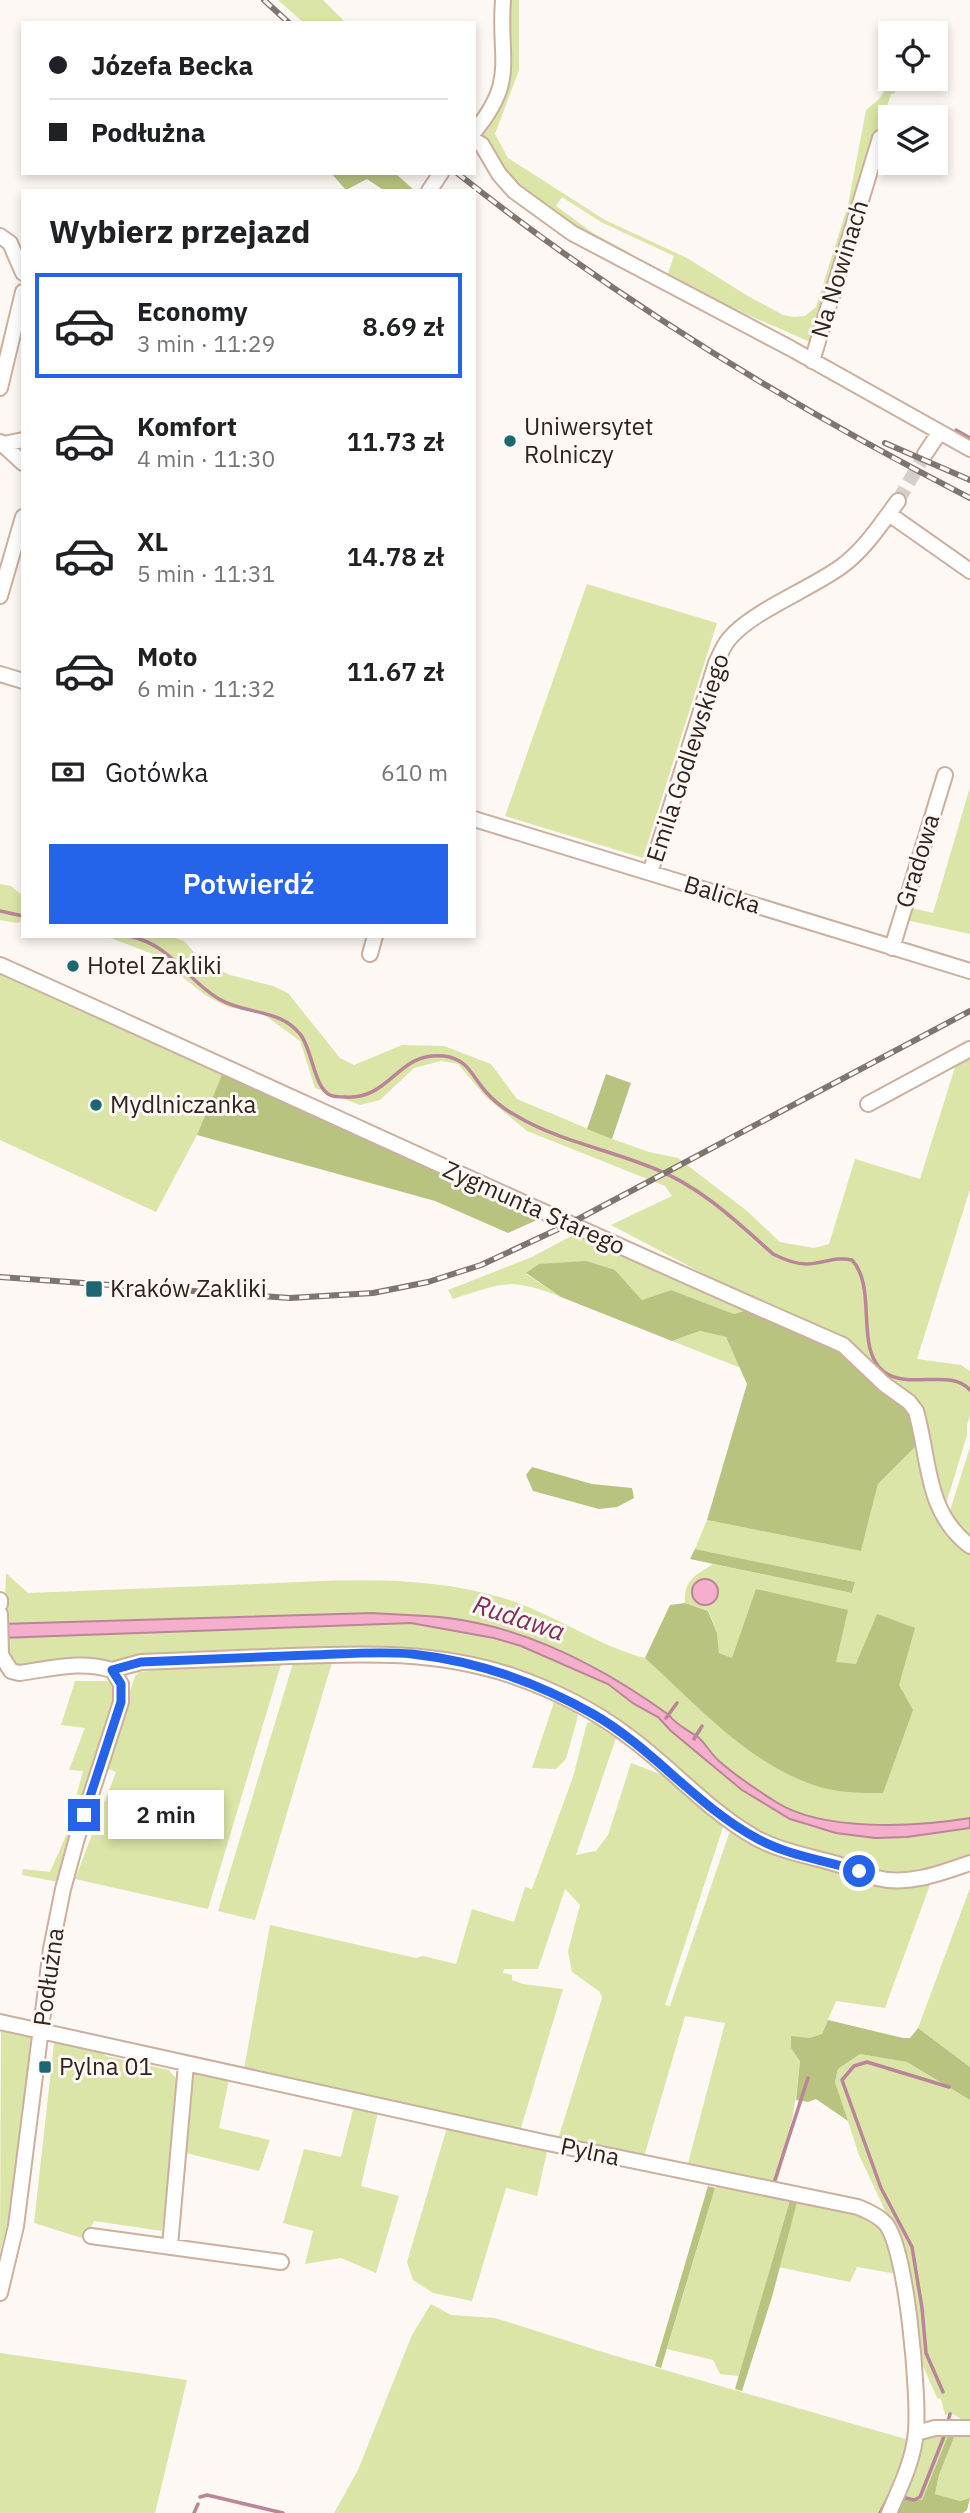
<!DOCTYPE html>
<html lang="pl">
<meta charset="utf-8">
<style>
body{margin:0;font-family:"IBM Plex Sans",sans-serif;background:#f2f2f2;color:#202124;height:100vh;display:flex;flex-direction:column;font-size:26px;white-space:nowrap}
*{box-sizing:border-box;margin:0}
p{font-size:23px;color:#757577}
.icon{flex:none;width:38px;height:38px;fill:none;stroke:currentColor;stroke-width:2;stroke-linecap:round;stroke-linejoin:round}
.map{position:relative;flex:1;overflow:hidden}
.details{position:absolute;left:21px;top:189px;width:455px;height:749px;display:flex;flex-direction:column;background:#fff;border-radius:0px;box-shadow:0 4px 10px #0003}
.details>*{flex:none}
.hud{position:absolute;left:21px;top:21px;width:455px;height:154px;border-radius:0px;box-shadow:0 4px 10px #0003;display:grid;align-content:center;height:154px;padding:0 28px;background:#fff}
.fabs{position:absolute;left:878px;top:21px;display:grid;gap:14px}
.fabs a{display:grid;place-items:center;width:70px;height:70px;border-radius:0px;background:#fff;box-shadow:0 4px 10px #0003;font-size:35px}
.end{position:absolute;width:32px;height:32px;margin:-16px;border:9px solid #2563eb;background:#fff;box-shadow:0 0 0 4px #fff}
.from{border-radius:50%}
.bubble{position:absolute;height:49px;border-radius:0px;background:#fff;box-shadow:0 4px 10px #0003;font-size:23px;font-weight:600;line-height:49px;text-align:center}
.hud b{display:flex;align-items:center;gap:24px;height:66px;font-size:26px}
.hud b+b{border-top:2px solid #e0e0e0}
.hud i{width:18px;height:18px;background:#202124}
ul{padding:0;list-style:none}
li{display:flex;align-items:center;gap:21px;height:105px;margin:0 14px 10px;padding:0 14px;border:4px solid transparent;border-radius:0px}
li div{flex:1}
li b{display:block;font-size:26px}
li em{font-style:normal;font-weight:600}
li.selected{border-color:#2563eb}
li>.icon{width:63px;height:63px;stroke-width:1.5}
h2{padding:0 28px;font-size:32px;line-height:84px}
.pay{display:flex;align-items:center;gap:18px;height:77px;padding:0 28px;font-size:26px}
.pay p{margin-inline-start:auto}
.action{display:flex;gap:14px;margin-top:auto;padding:14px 28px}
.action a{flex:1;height:80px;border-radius:0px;background:#2563eb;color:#fff;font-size:28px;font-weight:600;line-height:80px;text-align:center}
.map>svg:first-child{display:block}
.green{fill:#dae5a7}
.forest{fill:#b8c380}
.water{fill:#f5afcd;stroke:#ba8598;stroke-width:2}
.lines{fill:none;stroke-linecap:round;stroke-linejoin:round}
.stream{stroke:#ba8598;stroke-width:3.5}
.minor-tunnel{stroke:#d5cec9;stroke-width:14;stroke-dasharray:14 7;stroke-linecap:butt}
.minor-casing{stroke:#ccaf9d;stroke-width:18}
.minor{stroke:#fff;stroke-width:14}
.rail-casing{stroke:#7f7570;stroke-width:6}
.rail{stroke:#fef8f4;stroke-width:3.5;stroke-dasharray:10;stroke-linecap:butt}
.route{stroke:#2563eb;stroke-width:9}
.poi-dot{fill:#1c6772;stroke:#fef8f4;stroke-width:2.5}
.labels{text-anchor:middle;stroke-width:6;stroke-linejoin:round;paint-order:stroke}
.street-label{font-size:24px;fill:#2f241d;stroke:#fef8f4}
.poi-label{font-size:24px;fill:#2f241d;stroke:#fef8f4;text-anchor:start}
.water-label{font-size:26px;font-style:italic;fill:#7e2e57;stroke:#fef8f4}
</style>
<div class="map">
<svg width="970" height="2513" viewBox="0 0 970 2513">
<rect width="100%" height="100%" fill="#fef8f4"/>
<path class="green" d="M278,0H323L346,23H304Z
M507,0H519V70L495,134L508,158L605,220L687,258L748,296L783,315L794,317L805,316L816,307L848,205L866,110L879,99L892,79H899L894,94H891L814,342H810L666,279L674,256L601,222L562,197L556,206L593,233L630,253L626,260L521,193L489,151L483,136V129L499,107Z
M587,584L717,623L643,858L505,816Z
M970,787V934L906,920L908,907L933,913Z
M0,884L11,886L23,896V921L16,923L0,920Z
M106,936H169L184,941L204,963L230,975L273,986L288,993L340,1058L354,1065L402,1045L444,1046L491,1064L517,1099L612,1139L649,1152L678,1158L747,1211L780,1242L814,1248L829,1244L855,1159L920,1179L956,1064L970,1056V1189L917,1359L961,1365L970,1371V1416L967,1425V1435L944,1511L923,1425L740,1293L611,1225L672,1196L665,1186L527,1131L486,1097L458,1064L441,1061L414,1068L380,1100L360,1105L315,1088L300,1041L263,1014L228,1007L205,995L155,955Z
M0,971L223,1072L197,1135L156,1212L0,1140Z
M575,1234L750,1309L734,1314L671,1290L642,1300L615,1270L526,1274L561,1297C509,1277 505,1283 453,1299L448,1290L532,1257Z
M700,1331L726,1337L741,1368L672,1341Z
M920,1442L923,1476L970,1551V1818C916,1827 823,1832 776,1802C757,1790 736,1776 719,1761C711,1754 706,1744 698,1737C688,1730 676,1725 669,1715L587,1662L496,1628L450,1618L373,1613L4,1624L6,1573L28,1593C104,1590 180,1587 256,1584C339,1580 422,1574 503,1598C553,1613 595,1645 645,1658C694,1702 738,1746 796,1778L856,1664L732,1658L719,1653L717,1633L709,1611L685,1603C684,1579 695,1576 713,1564L852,1593L855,1582L695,1549L707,1520L861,1551L878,1484Z
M970,1447V1543L948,1517Z
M411,1623L494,1638L521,1646L608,1684L634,1704L658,1717L671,1731L742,1790L790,1819L808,1826L836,1833L875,1838L907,1837L970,1828V1861L895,1878L751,1832L652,1752L531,1681L423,1655L135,1659L21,1665L14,1664L9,1660L5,1638Z
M333,1659L255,1920L218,1911L294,1660Z
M282,1661L208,1909L75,1879L116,1772L106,1768L135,1676L139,1672L150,1671L153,1667Z
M75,1681H107L115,1686L107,1729L58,1882L22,1875L23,1869L50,1872L65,1838L83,1771L69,1770L85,1728L61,1725Z
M555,1699L573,1708L578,1716L566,1759L556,1769L532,1768Z
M592,1722L617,1735L576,1855L596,1851L608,1835L631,1763L665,1776L724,1824L665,2005L670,2006L731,1828L771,1851L874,1884L931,1882L885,2008L836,2001L822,2034L809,2038L791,2048L800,2060C796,2104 789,2144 776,2186L687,2167L725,2023L685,2016L644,2157L559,2136L602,1998L600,1992L572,1972L568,1951L580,1905L565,1889L538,1969H504L503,1973L512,1975V1980L523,1984L563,1989L520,2131L244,2069L270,1925L416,1958L423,1956L456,1964L472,1909L514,1922L525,1887L532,1889L573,1777L587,1723Z
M970,1888V2067L918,2028Z
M1,2026L34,2034L8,2221L0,2252Z
M54,2043L99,2050L106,2056L169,2070L179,2082L162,2231L94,2221L85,2239L34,2223Z
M860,2054L907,2062L970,2100V2425L953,2414L945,2415L941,2399L937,2398L917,2352L899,2250L883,2206L859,2155L835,2082L838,2069Z
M196,2072L229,2079L219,2128L270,2140L259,2171L186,2153L190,2080Z
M354,2106L378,2112L361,2186L399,2196L376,2273L341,2258L305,2264L313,2231L283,2223L304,2149L341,2157Z
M448,2124L518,2142L547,2152L537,2196L506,2188L472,2301L433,2293L413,2280L407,2262Z
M720,2185L790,2200L739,2376L720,2374L713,2360L667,2349L715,2188Z
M797,2202C827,2207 871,2205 886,2236C891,2248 893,2262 897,2274L857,2267L850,2282L778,2267Z
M431,2304L451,2315L495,2318L609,2354L909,2440L905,2460L884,2513H334L358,2470L412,2335Z
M0,2353L187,2380L155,2513H0Z
M935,2431L949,2433L922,2500L903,2498L918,2443Z
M970,2434V2498L960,2501L935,2494L939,2475L955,2435Z"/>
<path class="forest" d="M331,173H395L415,191H385L367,179L346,190Z
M223,1072L539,1219L508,1233L435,1201L197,1135Z
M606,1074L631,1083L612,1139L587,1129Z
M586,1261L615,1270L642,1300L671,1290L734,1314L750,1309L845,1350L912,1413L920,1442L878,1484L861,1551L707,1520L747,1384L726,1337L700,1331L672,1341L561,1297L526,1273L539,1264Z
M532,1467L592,1484L632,1488L634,1498L617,1507L599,1509L533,1491L526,1475Z
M695,1549L855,1582L852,1593L690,1559Z
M756,1589L848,1610L836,1662L856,1664L877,1614L915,1628L899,1685L913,1710L883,1793C862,1793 841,1793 820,1787C750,1766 697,1705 645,1658L670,1605L685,1603L708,1611L717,1633L719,1653L732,1658Z
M828,2020L903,2038H910L918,2028L970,2067V2100L907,2062L860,2054L838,2069L835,2082L848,2121L816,2099L808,2102L796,2100L800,2061L791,2048V2036L809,2038L822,2034Z
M708,2186L715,2188L661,2368L655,2366Z
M790,2200L797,2202L772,2297L742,2391L735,2389Z
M949,2433L955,2435L939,2475L935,2494L960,2501L970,2498L967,2510L963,2513H896L903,2498L922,2500Z"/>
<path class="water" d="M692 1592a13 13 0 1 1 26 0a13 13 0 1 1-26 0Z
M373,1613C398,1615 423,1615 448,1618C529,1628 604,1668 669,1715C676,1725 688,1730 698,1737C706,1744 711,1754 719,1761C736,1776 757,1790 776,1802C823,1832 916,1827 970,1818V1828L907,1837L875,1838L836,1833L790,1819L742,1790L671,1731L658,1717L634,1704L608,1684L521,1646L494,1638L411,1623L0,1638V1624Z"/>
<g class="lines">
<path class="stream" d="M956,430L970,438
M0,911L23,916
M129,936C172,945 185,979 219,999C246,1015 279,1008 300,1034C312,1048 314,1088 330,1095C334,1097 341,1097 345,1097C391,1100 397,1051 444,1056C468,1059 472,1076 486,1092C494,1101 504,1109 515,1115C558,1141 607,1149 653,1168C700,1186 736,1221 773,1254C783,1259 794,1264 806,1264C822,1264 836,1256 852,1260C878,1288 854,1349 884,1372C909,1390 951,1368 970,1390
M666,1718L677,1703
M694,1739L702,1726
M773,2186L808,2078
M943,2392L926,2353L922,2308L912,2247L881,2188L842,2080L854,2066L867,2062L949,2087
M948,2421L950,2414
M200,2497L207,2495L283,2513
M902,2497L914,2500L920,2497L945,2434
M194,2513L198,2504
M880,2513L889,2496"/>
<path class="minor-tunnel" d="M898,501L925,454"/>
<g class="minor-casing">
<path id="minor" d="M474,132C518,79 498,60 503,0
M474,140L482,145L499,174L514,191L572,233L790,348L970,449
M429,191L441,173
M0,236L10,243L23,273
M812,361L880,138
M0,388L23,292
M0,442L23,463
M0,445L23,440
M925,454L939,433
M889,514L970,571
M0,596L23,517
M0,674L23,681
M474,819L970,971
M650,873L716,663C720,655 723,646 729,639C752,611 811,589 842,566C865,549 881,524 898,501
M892,948L945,775
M370,954L375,936
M0,965C281,1091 560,1222 843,1345L884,1384L909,1402L916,1411C930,1460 925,1512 970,1546
M868,1104L970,1049
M0,1600V1604
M0,1614L1,1655L11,1671L19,1673C52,1669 79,1660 112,1670
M112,1670L141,1662C191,1660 240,1658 290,1656C366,1653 436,1651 510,1675C551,1689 594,1710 628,1736C672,1768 708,1811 756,1838C782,1852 810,1856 837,1864C850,1868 863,1874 877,1878C908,1886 941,1873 970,1863
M0,2022L543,2142L858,2207C868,2211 879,2216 886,2224C907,2251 919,2394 916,2431C914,2459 900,2488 889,2513
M91,2236L281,2262
M170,2246L186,2064
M0,2293L16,2226L51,1949L63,1889L77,1838L121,1702V1684L112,1670
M916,2433L935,2428H970"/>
</g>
<use href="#minor" class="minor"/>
<g class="rail-casing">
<path id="rail" d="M264,0L289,23
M457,173C616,299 790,406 970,498
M885,443L970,480
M0,1277L290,1298L373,1293L428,1282L481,1265L569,1224L970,1011"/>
</g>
<use href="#rail" class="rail"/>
</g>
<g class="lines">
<path class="route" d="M84,1815L121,1702V1684L112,1670L141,1662C198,1660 255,1657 311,1655C345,1654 379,1651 412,1654C476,1661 537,1682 593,1714C653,1748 696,1806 758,1839C789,1856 825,1860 859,1871"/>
</g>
<g class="poi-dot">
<circle cx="510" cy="441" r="7"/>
<circle cx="73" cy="966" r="7"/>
<circle cx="96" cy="1105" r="7"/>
<rect x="85" y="1280" width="18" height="18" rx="3.5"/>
<rect x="38" y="2060" width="14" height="14" rx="3.5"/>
</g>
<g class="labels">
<g class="street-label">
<text transform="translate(840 269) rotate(-73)" y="8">Na Nowinach</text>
<text transform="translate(688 758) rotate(-72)" y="8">Emila Godlewskiego</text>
<text transform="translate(918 861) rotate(-73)" y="8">Gradowa</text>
<text transform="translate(722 895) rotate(17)" y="8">Balicka</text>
<text transform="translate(534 1208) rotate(24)" y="8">Zygmunta Starego</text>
<text transform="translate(49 1977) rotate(-82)" y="8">Podłużna</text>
<text transform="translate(590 2152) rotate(12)" y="8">Pylna</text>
</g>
<g class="poi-label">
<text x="524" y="435">Uniwersytet<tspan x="524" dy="28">Rolniczy</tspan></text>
<text x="87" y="974">Hotel Zakliki</text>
<text x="110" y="1113">Mydlniczanka</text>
<text x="110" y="1297">Kraków Zakliki</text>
<text x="59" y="2075">Pylna 01</text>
</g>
<g class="water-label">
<text transform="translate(519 1618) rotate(18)" y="9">Rudawa</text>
</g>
</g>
</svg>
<div class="fabs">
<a><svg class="icon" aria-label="locate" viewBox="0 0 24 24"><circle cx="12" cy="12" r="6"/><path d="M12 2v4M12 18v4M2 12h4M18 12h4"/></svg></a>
<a><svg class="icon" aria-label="layers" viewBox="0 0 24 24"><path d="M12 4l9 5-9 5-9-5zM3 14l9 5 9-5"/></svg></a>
</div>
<i class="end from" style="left:859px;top:1871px"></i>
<i class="end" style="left:84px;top:1815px"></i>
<div class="bubble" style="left:108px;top:1790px;width:116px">2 min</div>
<div class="hud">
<b><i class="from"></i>Józefa Becka</b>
<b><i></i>Podłużna</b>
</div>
<section class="details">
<h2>Wybierz przejazd</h2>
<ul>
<li class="selected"><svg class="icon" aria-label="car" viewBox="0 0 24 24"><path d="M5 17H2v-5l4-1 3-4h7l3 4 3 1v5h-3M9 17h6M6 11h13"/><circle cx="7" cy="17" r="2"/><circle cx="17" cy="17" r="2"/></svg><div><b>Economy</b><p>3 min · 11:29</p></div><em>8.69 zł</em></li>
<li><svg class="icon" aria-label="car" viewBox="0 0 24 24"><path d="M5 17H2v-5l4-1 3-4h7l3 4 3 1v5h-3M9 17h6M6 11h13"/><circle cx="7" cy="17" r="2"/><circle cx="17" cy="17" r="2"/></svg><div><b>Komfort</b><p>4 min · 11:30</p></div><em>11.73 zł</em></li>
<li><svg class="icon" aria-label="car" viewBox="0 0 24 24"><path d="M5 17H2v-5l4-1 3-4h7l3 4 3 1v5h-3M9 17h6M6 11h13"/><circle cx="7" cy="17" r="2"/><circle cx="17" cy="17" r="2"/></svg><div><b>XL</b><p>5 min · 11:31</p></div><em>14.78 zł</em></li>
<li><svg class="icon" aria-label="car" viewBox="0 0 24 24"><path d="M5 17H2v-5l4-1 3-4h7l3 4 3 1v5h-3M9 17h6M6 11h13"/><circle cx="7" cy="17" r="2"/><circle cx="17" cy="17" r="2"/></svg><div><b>Moto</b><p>6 min · 11:32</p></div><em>11.67 zł</em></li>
</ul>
<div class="pay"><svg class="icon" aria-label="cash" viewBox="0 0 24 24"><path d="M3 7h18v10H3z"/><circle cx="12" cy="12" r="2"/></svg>Gotówka<p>610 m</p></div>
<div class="action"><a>Potwierdź</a></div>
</section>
</div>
